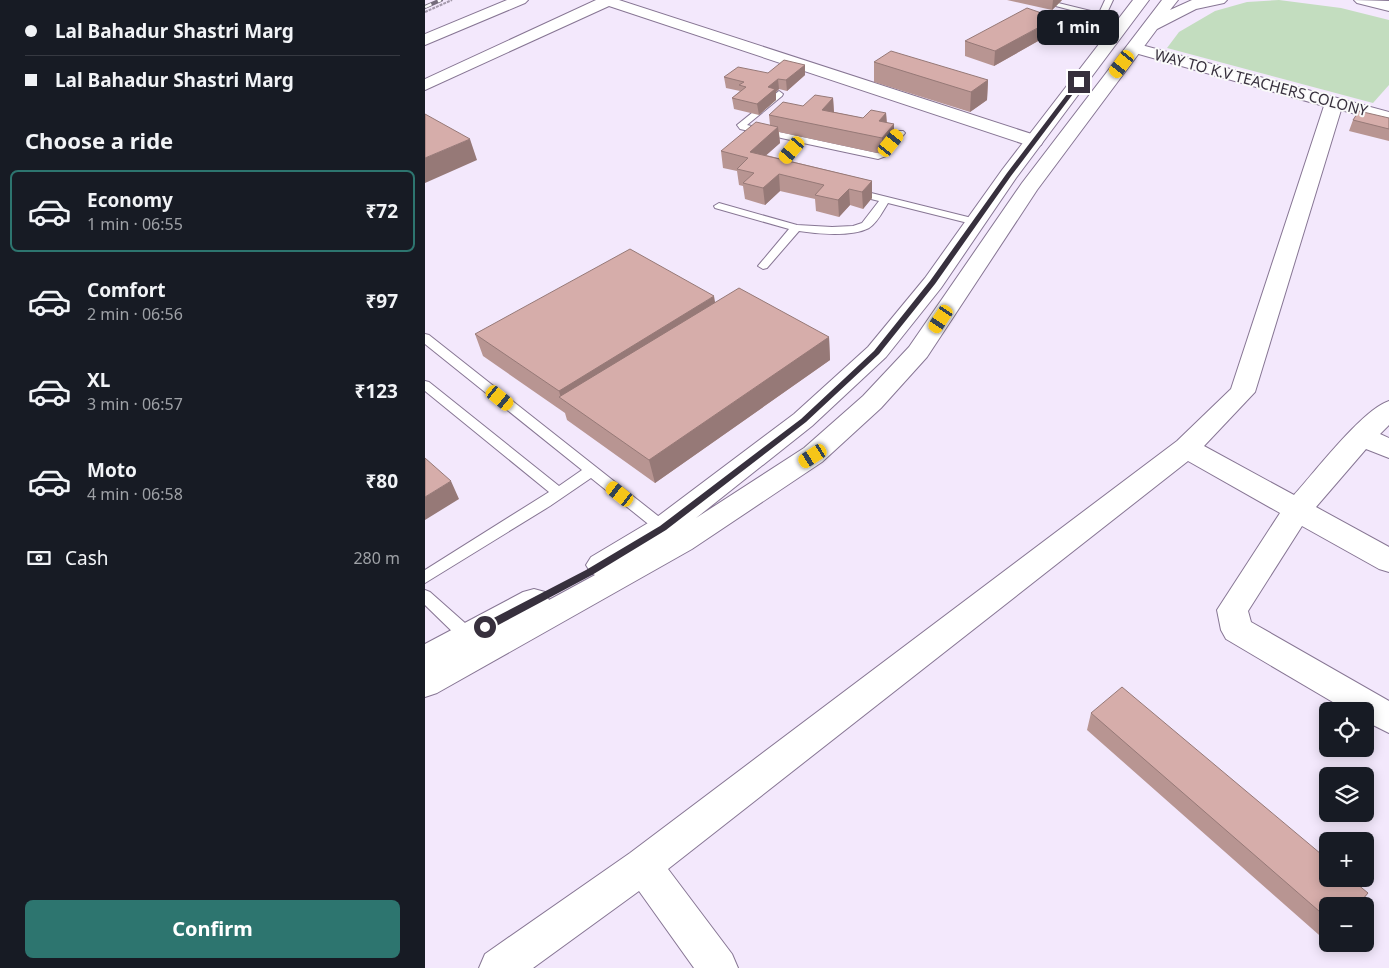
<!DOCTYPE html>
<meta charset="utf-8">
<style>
body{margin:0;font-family:"Noto Sans",sans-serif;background:#20242c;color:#f1f3f6;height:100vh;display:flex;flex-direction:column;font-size:19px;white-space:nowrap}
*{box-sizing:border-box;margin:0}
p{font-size:16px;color:#9ea1a6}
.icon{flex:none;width:28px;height:28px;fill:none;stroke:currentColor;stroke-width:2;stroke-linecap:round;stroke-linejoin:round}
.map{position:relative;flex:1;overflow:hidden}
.details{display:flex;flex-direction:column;background:#171b24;width:425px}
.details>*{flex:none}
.top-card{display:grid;align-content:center;height:110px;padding:0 25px;background:#171b24}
.tools{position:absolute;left:894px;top:702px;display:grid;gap:10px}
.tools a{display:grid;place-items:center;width:55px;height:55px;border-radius:8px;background:#171b24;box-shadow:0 2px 12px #0003;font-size:25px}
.end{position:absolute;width:22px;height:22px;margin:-11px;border:6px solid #37303d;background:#fff;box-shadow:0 0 0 2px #fff}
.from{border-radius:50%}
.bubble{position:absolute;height:35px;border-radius:8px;background:#171b24;box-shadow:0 2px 12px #0003;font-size:16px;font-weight:700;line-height:35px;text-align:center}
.car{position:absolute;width:15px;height:30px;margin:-15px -8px;border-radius:6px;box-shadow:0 0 4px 1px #0007;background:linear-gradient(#f5c518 24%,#345 0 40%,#f5c518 0 76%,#345 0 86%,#f5c518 0)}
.top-card b{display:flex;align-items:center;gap:18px;height:48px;font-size:19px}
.top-card b+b{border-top:1px solid #363941}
.top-card i{width:12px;height:12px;background:#f1f3f6}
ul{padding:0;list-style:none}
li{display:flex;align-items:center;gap:15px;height:82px;margin:0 10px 8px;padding:0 15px;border:2px solid transparent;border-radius:8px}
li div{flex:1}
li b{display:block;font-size:19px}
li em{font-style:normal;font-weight:700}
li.on{border-color:#2d756f}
li>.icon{width:45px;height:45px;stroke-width:1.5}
h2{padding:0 25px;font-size:22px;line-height:60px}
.pay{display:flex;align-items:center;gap:12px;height:55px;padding:0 25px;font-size:19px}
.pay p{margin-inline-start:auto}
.button{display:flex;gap:10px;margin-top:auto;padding:10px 25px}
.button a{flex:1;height:58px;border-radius:8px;background:#2d756f;color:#fff;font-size:20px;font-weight:700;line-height:58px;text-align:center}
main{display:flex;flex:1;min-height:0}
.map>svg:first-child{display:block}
.green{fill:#c3ddbf}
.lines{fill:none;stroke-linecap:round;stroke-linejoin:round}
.service-casing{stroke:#877694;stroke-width:2}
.minor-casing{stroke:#877694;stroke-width:2}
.primary-casing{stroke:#877694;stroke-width:2}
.path{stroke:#a399aa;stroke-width:2;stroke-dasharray:3 1;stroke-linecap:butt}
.service{fill:#fff;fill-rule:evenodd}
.minor{fill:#fff;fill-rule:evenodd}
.primary{fill:#fff;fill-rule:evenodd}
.rail-casing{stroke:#746c7b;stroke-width:4}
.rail{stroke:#fafafa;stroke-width:2.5;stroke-dasharray:7;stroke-linecap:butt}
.wall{fill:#b89592}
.shaded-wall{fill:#967977}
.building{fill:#d6adaa;stroke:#967977}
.route{fill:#37303d}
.labels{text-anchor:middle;stroke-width:4;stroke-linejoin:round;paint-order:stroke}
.far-street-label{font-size:15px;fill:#37303d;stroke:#fafafa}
</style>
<main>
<section class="details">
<div class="top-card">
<b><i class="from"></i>Lal Bahadur Shastri Marg</b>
<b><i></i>Lal Bahadur Shastri Marg</b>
</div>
<h2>Choose a ride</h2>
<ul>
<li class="on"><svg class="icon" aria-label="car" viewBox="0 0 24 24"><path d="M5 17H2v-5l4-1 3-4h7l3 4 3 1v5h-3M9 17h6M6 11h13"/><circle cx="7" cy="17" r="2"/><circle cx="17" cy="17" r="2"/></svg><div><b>Economy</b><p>1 min · 06:55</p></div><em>₹72</em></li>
<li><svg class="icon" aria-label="car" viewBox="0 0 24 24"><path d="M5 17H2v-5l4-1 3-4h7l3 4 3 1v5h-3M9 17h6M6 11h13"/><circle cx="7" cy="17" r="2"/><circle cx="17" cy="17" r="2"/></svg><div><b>Comfort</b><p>2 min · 06:56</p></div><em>₹97</em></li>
<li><svg class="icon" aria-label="car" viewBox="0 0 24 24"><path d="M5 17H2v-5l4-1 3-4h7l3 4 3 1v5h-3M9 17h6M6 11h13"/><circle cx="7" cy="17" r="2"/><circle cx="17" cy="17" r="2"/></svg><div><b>XL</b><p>3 min · 06:57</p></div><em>₹123</em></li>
<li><svg class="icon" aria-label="car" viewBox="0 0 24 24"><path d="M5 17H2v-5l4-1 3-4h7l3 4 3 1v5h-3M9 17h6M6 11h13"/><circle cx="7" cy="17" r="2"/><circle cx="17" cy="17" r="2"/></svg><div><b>Moto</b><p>4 min · 06:58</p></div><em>₹80</em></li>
</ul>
<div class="pay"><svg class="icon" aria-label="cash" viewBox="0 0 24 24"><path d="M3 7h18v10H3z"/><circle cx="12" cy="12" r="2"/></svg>Cash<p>280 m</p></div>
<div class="button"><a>Confirm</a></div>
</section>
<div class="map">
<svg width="964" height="968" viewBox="0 0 964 968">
<rect width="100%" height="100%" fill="#f3e8fc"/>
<path class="green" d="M854,0L916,8L964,20V85L948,103L742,48L754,32L790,11L822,2Z"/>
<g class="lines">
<g class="service-casing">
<path id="service" d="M608,0H621L674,13L680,0H688L681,15L703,22L699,24Z
M354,91L358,94L357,96L322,125L452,153L472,131H478L480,133L461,156L453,159L378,143L356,170L359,172L357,174L347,173V169L370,141L315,129L312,125Z
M430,189L555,220L556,222L551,225L463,203C458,211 452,223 444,228C427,237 392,234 374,231L342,268L338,269L333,266L364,229L290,208L289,206L294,203L372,225L407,227L428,226L437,223L454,201L426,194L425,192Z
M0,334L4,335L247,527L249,531L247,535L242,536L237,535L166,478L125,506L0,583V570L124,492L0,391V381L4,382L134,486L157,470L0,344Z
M0,590L5,592L49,631L51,636L49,641L43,642L37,641L0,605Z"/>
</g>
<g class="minor-casing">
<path id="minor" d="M82,0H103L100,3L0,45V34Z
M171,0H194L616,137L618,141L616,145L609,147L602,145L184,6L0,90V79Z
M709,43L964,112V123L916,110L830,392L779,446L869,495C889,473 938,409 964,401V425L955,434L964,438V458L941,449L891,507L964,547V572L954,569L877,526L823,611L826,622L964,701V733L940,721V711H923L801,639L796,630L792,610L855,513L763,461L243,869L307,954L313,968H269L214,891L108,968H54L60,954L205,853L752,441L806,389L899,106L703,51L701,48L703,45Z"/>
</g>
<g class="primary-casing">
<path id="primary" d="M708,0H724L591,178L516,288L461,357L387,426L271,518L379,448L438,396L484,347L597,183L737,0H753L745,10L767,0H802L799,3L771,9L732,29L612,190L502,357L456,408L397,462L267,549L12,693L0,697V644L98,592L109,589L120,592L124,600L170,575L166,573L161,565L166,557L228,520L369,414L443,347L500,278L577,170Z
M929,0L964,1V11L932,3Z"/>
</g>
<path class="path" d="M0,12L27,0"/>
<use href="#service" class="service"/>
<use href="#minor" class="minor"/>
<use href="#primary" class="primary"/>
<g class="rail-casing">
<path id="rail" d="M0,7L16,0"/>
</g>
<use href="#rail" class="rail"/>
</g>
<path class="wall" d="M582,0H637L627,10Z
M629,32L569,66L540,56V41Z
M449,62L563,80L562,100L545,112L449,82Z
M380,65V75L362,91L354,89L351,92V100L334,115L309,109L307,98L315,91L301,88L299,77L343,73Z
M408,98L409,112L438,118L461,113L462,123L469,124V140L457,154L354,132L355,143L341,155L447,181V198L438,209L425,205L414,217L391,211L390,199L355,191L340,205L320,199L318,186L314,185L312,171L298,168L296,151L345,125L344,115Z
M964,118V141L924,131L928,120Z
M290,302L404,337L405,360L230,483L142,420L140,413L58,356L50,334Z
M666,713L943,893L933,906H902V942L662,730Z"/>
<path class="shaded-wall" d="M628,0H637L627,10Z
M631,18L629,32L569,66L570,51Z
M380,65V75L362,91L361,80Z
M353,79L354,89L351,92V100L334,115L332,104L343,87Z
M563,80L562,100L545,112L546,92Z
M408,98L409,114L397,110Z
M461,113L462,129L454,121Z
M469,124V140L457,154V138Z
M353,127L355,143L327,168L325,152Z
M45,139L52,160L0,183V158Z
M354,174L355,191L340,205L338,188Z
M447,181V198L438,209L437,192Z
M424,189L425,205L414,217L413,200Z
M289,296L293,319L136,398L134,391Z
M404,337L405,360L230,483L224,460Z
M26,481L34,499L0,520V497Z"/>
<path class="building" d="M602,8L631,18L570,51L540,41Z
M466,51L563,80L546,92L449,62Z
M359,60L380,65L361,80L353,79L343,87L350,89L332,104L307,98L321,87L314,85L319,82L299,77L313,67L343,73Z
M390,95L408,98L397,110L438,118L446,110L461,113L454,121L469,124L457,138L344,115L358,102L378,106Z
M934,111L964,118V129L928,120Z
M0,114L45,139L0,158Z
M331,122L353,127L325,152L447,181L437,192L424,189L413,200L390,195L399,185L354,174L338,188L318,183L329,173L312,169L323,158L296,151Z
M205,249L289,296L134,391L50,334Z
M314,288L404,337L224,460L134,397Z
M0,458L26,481L0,497Z
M697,687L902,859V879H926L943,893L932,906H902V918L666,713Z"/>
<path class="route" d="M652,81L657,82L586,176L510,284L454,354L381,422L241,530L167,575L64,630H57V624L161,570L235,526L376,419L449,351L505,281L582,173Z"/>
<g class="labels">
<g class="far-street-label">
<text transform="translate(836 83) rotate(15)" y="5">WAY TO K.V TEACHERS COLONY</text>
</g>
</g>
</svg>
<div class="tools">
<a><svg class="icon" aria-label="locate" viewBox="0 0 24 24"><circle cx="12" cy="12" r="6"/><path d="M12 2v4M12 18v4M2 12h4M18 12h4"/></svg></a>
<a><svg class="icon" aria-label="layers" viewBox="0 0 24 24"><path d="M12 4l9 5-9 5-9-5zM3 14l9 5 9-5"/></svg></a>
<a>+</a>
<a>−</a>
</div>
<i class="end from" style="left:60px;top:627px"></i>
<i class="end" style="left:654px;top:82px"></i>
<div class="bubble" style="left:612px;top:10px;width:82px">1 min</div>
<i class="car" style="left:697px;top:64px;rotate:217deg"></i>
<i class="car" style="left:466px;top:143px;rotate:39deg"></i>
<i class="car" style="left:367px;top:150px;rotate:220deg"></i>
<i class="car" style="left:516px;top:319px;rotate:214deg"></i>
<i class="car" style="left:75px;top:398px;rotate:129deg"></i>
<i class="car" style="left:388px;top:456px;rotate:237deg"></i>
<i class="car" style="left:195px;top:494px;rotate:308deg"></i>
</div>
</main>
